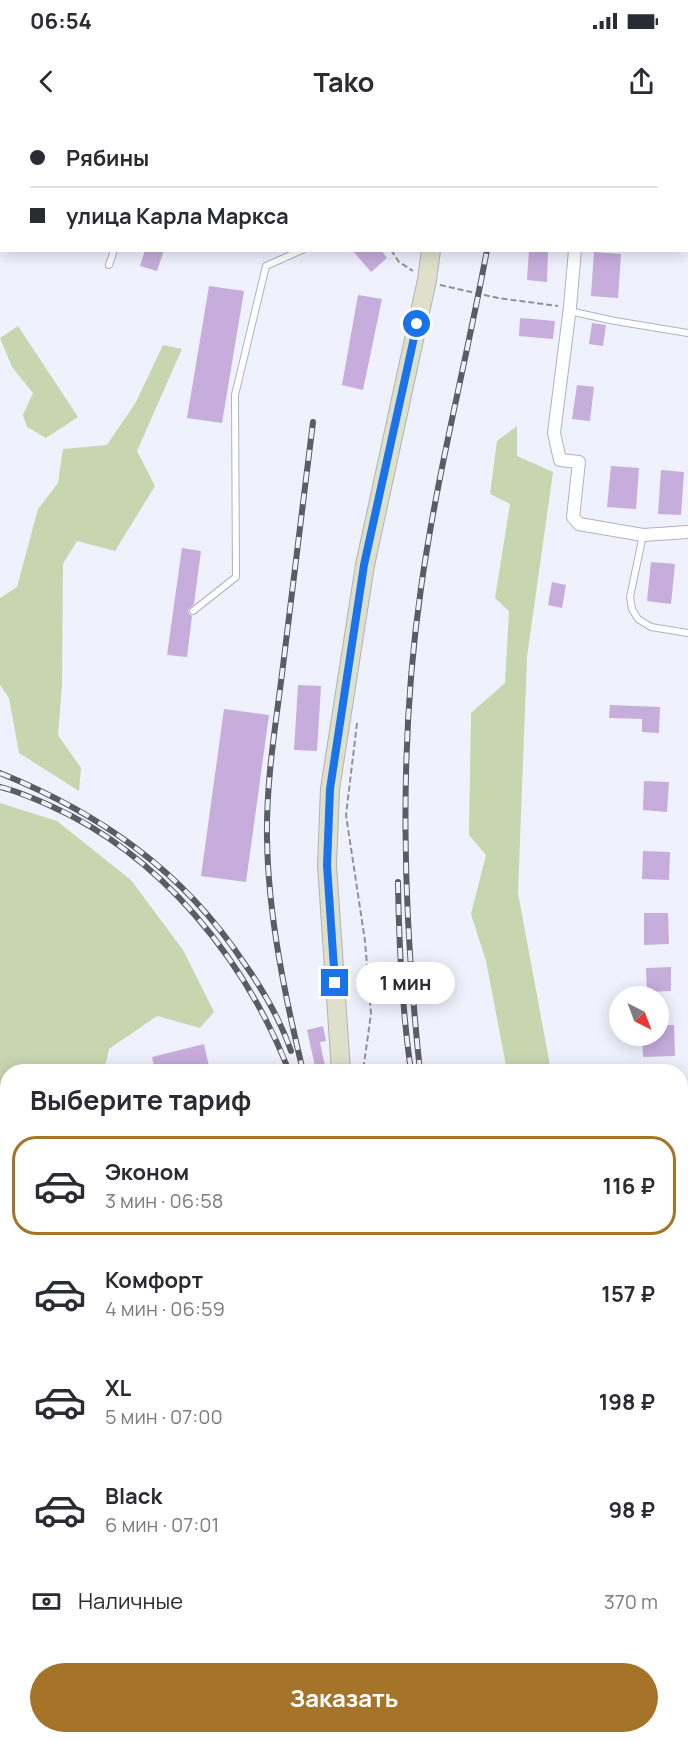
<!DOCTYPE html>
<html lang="ru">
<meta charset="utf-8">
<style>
body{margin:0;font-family:Manrope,sans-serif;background:#f2f2f3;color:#2b2b33;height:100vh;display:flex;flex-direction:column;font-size:22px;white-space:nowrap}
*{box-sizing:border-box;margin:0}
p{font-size:20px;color:#7c7c81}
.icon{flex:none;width:33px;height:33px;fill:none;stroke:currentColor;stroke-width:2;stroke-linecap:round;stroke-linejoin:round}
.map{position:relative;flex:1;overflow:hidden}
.panel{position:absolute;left:0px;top:944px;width:688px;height:680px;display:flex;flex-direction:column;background:#fff;border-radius:24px 24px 0 0;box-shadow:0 3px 15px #0003}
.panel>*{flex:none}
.hud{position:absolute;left:0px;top:0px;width:688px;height:132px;box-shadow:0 3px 15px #0003;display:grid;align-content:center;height:132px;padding:0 30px;background:#fff}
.needle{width:39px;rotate:138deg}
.buttons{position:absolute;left:609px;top:866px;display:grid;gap:12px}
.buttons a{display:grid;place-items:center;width:60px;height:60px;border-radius:50%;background:#fff;box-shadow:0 3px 15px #0003;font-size:30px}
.end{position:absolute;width:27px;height:27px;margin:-14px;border:8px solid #1a73e8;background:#fff;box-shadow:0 0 0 3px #fff}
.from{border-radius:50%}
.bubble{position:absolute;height:42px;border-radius:21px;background:#fff;box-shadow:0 3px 15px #0003;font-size:20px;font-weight:700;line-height:42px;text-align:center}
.hud b{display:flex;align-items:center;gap:21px;height:57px;font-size:22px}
.hud b+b{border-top:2px solid #e1e1e2}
.hud i{width:15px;height:15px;background:#2b2b33}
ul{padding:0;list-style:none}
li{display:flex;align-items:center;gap:18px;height:99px;margin:0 12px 9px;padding:0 18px;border:3px solid transparent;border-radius:24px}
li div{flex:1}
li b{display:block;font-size:22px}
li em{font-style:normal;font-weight:700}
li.current{border-color:#a57429}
li>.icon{width:54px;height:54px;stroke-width:1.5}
h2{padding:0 30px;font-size:27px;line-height:72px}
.pay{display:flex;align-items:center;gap:15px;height:66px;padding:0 30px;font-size:22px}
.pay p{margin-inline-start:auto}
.primary-button{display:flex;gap:12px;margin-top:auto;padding:12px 30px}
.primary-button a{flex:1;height:69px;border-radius:36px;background:#a57429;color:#fff;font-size:24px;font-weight:700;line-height:69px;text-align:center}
.status{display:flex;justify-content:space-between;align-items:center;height:42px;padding:0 30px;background:#fff;direction:ltr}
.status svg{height:16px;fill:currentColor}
header{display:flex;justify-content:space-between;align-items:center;height:78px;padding:0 30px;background:#fff;font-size:27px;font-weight:700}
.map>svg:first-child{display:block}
.industrial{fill:#fbe0e4}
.green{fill:#c8d6b0}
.building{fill:#c6addc}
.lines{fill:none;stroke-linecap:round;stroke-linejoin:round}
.lane-casing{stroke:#b1b2be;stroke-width:8}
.street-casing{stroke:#b1b2be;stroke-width:14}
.secondary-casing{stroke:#b1b2be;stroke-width:20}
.path{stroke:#90919a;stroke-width:2;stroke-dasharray:6 3;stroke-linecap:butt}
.lane{stroke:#fff;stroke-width:6}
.street{stroke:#fff;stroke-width:12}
.secondary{stroke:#dfe0ca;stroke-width:18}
.rail-casing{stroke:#5c5d64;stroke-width:6}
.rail{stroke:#eff1fd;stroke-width:4;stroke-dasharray:11;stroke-linecap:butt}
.route{stroke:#1a73e8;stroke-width:8}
</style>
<div class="status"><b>06:54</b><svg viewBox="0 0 49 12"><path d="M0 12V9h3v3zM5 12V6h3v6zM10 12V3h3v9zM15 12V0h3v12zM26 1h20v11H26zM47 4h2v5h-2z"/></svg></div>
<header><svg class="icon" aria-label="back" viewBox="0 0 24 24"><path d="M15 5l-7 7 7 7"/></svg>Tako<svg class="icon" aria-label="share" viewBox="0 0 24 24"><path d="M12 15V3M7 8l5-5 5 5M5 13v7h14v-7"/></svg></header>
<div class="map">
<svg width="688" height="1622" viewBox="0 0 688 1622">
<rect width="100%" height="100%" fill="#eff1fd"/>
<path class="industrial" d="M688,1378V1460L681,1462V1379Z"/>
<path class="green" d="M18,206L78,297L46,318L27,307L23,295L33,273L12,247L0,218Z
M163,225L182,229L137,331L155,366L115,431L77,421L63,444L62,566L58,615L81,648L79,671L19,633L9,578L0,565V478L17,467L38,389L58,363L63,329L107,325L136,282Z
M517,306V336L553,352L527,537L518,773L551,951H507L486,841L471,794L486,735L469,715L471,593L505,563L509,491L495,478L510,384L490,374L497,321Z
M0,683L57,701L131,760L183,830L214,892L200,908L157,896L109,929L104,951H8V1437L0,1444Z"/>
<path class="building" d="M145,130H164L157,151L140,146Z
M352,130H381L387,138L371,152Z
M529,130L548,132L547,162L527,160Z
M594,132L621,134L618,178L591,176Z
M209,166L244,171L222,303L187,298Z
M358,175L382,179L363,270L342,265Z
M520,198L555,201L553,219L519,216Z
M592,203L606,205L603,226L589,224Z
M577,265L594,267L590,301L572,299Z
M611,346L639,348L636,389L607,387Z
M661,350L684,352L681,395L658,394Z
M182,428L201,431L194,484L188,490L189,494L192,496L187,537L167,535Z
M651,442L675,444L671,484L647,481Z
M552,462L566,465L562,488L548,485Z
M298,565L321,566L317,631L294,630Z
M610,585L660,587L659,613L642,612V599L609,598Z
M224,589L269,595L246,762L201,756Z
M644,661L669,662L667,692L643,690Z
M643,731L670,732L669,760L642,759Z
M644,793H668L669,824L644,825Z
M671,847V871L647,872L646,848Z
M658,905H674L675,936L643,937L642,915H658Z
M323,906L326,921L320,922L326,951H316L307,910Z
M204,924L210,951H155L152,937Z"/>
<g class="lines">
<g class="lane-casing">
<path id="lane" d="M150,2L151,0
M222,2L223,0
M415,2L416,0
M109,145L114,130
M569,191L615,201L688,213
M643,415L630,477L632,489L638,499L651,507L688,513
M193,491L236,457L235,275L266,146L302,130
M4,1440L8,1433"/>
</g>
<g class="street-casing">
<path id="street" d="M589,2L590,0
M575,130L570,187L554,313L560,340L579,342L573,397L579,404L643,415L688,412
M0,1157L8,1141"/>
</g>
<g class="secondary-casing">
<path id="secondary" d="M642,0L643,2
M442,2V0
M687,45L688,46
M341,951L327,745L330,669L365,445L427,160L431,130
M0,1477L8,1470
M386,1616L387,1622"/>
</g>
<path class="path" d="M391,130L399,142L413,151
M440,165L498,178L558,186
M357,603L346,695L365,821L371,894L363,951"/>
<use href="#lane" class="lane"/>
<use href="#street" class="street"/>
<use href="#secondary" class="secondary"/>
<g class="rail-casing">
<path id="rail" d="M501,2V0
M0,653C101,694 183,751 244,843C263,870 280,899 291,931
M0,667C17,671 35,679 51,686C162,736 245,839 289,951
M398,762C399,825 402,889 411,951
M303,951C285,877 268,794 267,718C266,660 276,603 283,546C293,464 303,383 313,302
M420,951C403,791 398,628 421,468C437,354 466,243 487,130
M213,1616L214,1622
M308,1616V1622
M323,1616V1622
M507,1616L508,1622
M527,1616L529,1622
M553,1616L554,1622"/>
</g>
<use href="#rail" class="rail"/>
</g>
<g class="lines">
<path class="route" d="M335,863L327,745L330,669L364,445L417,204"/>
</g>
</svg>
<div class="buttons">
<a><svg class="needle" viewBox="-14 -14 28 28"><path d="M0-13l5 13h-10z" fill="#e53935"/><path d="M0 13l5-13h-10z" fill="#7c7c81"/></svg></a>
</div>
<i class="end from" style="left:417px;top:204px"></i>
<i class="end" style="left:335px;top:863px"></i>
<div class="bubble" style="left:356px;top:842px;width:99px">1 мин</div>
<div class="hud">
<b><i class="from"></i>Рябины</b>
<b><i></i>улица Карла Маркса</b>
</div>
<section class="panel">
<h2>Выберите тариф</h2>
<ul>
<li class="current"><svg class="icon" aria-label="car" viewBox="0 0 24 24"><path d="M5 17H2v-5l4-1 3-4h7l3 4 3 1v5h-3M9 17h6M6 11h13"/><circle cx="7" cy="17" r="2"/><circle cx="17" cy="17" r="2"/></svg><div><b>Эконом</b><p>3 мин · 06:58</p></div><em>116 ₽</em></li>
<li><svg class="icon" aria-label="car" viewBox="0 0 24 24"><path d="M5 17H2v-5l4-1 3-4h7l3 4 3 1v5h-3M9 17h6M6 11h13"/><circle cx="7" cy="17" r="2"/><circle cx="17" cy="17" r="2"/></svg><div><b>Комфорт</b><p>4 мин · 06:59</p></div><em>157 ₽</em></li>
<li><svg class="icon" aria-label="car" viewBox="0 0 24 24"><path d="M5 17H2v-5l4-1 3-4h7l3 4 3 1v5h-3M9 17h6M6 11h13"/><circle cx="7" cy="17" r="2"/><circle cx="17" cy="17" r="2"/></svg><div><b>XL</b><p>5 мин · 07:00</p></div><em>198 ₽</em></li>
<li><svg class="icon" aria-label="car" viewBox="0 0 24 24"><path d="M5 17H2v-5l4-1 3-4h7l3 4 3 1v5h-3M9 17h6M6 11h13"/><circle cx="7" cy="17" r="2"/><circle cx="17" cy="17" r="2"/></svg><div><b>Black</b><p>6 мин · 07:01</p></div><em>98 ₽</em></li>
</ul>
<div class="pay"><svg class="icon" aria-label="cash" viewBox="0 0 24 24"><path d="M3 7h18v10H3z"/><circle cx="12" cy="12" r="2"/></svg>Наличные<p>370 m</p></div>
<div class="primary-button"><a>Заказать</a></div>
</section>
</div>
